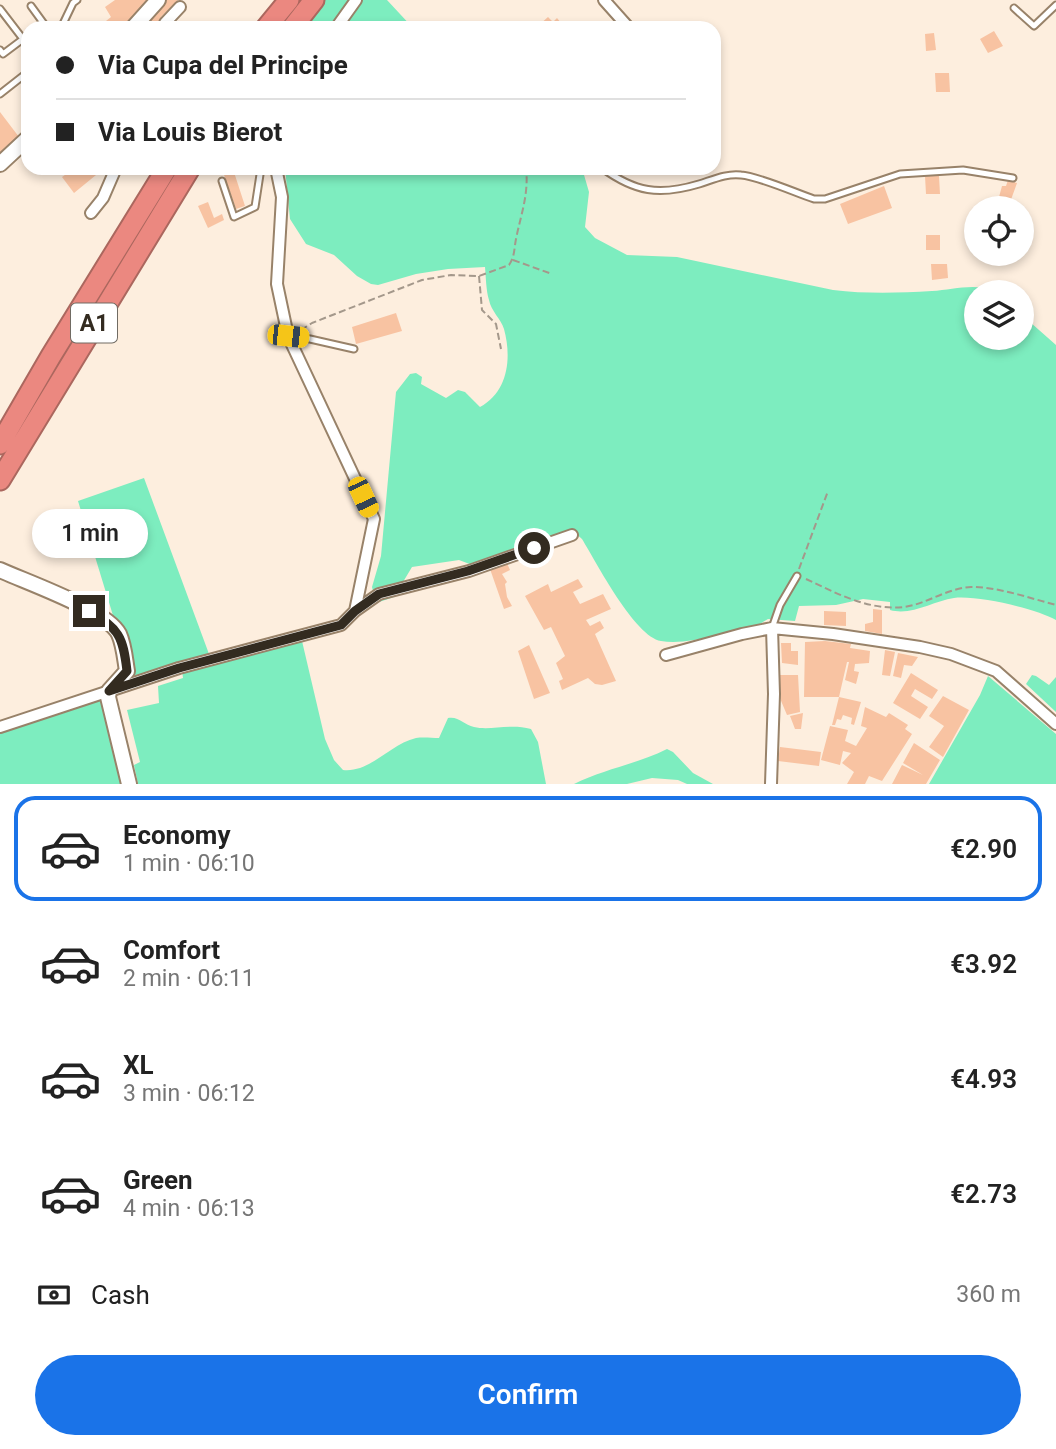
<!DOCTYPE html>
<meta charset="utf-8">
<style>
body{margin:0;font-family:Roboto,sans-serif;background:#f2f2f2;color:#222;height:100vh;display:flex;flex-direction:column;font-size:26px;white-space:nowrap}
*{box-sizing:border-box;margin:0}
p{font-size:23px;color:#767676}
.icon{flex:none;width:38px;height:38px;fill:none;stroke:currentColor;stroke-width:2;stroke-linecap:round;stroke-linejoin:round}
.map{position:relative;height:784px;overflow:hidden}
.panel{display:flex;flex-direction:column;background:#fff;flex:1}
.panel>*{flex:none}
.banner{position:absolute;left:21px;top:21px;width:700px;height:154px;border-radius:21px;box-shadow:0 4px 10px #0003;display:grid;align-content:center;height:154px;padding:0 35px;background:#fff}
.fabs{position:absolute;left:964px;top:196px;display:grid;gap:14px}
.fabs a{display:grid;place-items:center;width:70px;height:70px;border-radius:50%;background:#fff;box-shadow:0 4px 10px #0003;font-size:35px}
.end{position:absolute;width:32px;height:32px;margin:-16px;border:9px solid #332b20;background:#fff;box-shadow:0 0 0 4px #fff}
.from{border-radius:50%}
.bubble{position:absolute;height:49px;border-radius:24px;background:#fff;box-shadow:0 4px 10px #0003;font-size:23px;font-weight:600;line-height:49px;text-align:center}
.car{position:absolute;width:21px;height:42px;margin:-21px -10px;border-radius:9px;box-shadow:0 0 5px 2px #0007;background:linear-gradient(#f5c518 24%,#345 0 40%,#f5c518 0 76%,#345 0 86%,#f5c518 0)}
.banner b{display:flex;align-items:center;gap:24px;height:66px;font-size:26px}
.banner b+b{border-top:2px solid #e0e0e0}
.banner i{width:18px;height:18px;background:#222}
ul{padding:12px 0 0;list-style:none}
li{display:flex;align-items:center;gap:21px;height:105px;margin:0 14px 10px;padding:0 21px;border:4px solid transparent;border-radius:21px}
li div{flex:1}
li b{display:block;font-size:26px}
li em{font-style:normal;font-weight:600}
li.active{border-color:#1a73e8}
li>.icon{width:63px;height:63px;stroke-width:1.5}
.pay{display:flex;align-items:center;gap:18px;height:77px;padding:0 35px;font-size:26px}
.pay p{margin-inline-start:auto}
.primary-button{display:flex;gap:14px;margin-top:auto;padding:14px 35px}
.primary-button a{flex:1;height:80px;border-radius:42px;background:#1a73e8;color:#fff;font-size:28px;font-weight:600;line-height:80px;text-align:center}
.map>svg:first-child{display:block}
.green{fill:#7dedbf}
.building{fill:#f8c3a2}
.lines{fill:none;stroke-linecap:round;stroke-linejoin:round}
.service-casing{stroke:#988269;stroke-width:9}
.minor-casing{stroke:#988269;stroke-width:14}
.tertiary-casing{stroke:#988269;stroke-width:18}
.motorway-casing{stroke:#ab675e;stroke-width:23}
.path{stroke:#a4988b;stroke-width:2;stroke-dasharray:7 3.5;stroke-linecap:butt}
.service{stroke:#fff;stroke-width:5}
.minor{stroke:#fff;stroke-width:10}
.tertiary{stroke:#fff;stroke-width:14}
.motorway{stroke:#eb8880;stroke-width:19}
.route{stroke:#332b20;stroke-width:9}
.labels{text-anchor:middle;stroke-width:5;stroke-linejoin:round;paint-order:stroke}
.shield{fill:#fff;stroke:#706b63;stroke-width:2}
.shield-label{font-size:23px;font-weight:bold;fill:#332b20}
</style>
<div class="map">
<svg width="1056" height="784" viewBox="0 0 1056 784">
<rect width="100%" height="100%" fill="#fdeede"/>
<path class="green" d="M325,0H387L413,28H301Z
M285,168H582L589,192L585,227L595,238L627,255L677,257L833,290C866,294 899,293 932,291C953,290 976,282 996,292H976V338H1022V315L1056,345V620C1037,609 977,595 954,598C933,601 912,616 890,610V602L863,599L836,605L799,606L795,621L768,619L758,625C730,631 688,646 661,641C635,637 596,562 582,539L572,530L485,561L488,571L459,560L412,567L394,597L376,603L372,587L381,556L396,392L410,374L416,373L422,377L421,384L446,398L458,390L465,392L480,407C508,392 512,358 504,329C501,319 491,311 489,300C486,290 486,278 485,267L448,269L416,274L378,285L371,284L357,276L334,255L306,244L290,219Z
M144,478L209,654L138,677L133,676L131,657L115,622L78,501Z
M302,641L325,739L334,760L343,770C370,773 390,744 416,738C423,737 432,738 439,738L448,718C459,716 464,725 474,727C491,731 510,723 531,729L538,742L546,784H138L134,765L140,762L127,710L159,703L158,686L183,678L182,670Z
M1032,675L1036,676L1049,685L1056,677V712L1026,684Z
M988,676L1056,734V784H929L980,695Z
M101,697L123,784H0V730Z
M667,749L673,752L693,773L713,784H687L678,780L652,778L627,784H574C604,769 637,764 667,749Z"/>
<path class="building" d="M115,0H152L125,28H111L106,21L111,17L105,7Z
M163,0H178L161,17V28H149L143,21Z
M548,17L553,22L557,18L565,28H539L538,26Z
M994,31L1003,46L988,53L980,39Z
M934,33L936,50L926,51L925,34Z
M935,73H949L950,92H936Z
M0,112L19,137L0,153Z
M75,168H93L91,170L96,175L74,193L62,177Z
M233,169L245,206L236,209L223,172Z
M925,176H939L940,194H926Z
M1008,180L1017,183L1008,208H996L1002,186H1006Z
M884,186L892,208L848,224L840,204Z
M208,202L214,218L222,214L224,220L208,228L198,206Z
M926,235H940V250H926Z
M931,264H947L948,278L932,280Z
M396,313L402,331L356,344L352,327Z
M506,561L510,570L502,574L507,582L505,584L507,597L512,606L504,609L490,569Z
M578,579L583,587L573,592L580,604L603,594L611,609L586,620L590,626L600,621L604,628L595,634L616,681L602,685L595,684L588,678L562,690L559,681L563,679L556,663L565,656L551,627L544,630L525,596L548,584L551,592Z
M873,609L882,610V634L865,631V624L873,622Z
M824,611L846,612V626L824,625Z
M825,641L851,644L850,648L870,651L869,663L855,664L854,671L859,672L856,684L845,680L849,662H847L839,697L861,702L854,725L851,724L852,718L843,715L841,720L837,719L835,725H832L839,697H804L805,642Z
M781,643H791V651H798V665L782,663Z
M529,645L550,693L534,699L518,651Z
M885,650L895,652L890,676L882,675Z
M898,653L918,657L912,666L904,665L901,678L893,676Z
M911,673L938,690L932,699L915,689L911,696L928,707L920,719L893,703Z
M780,675H798L800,712L787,715L779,696Z
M943,696L969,710L943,757L929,747L944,726L929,716Z
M865,707L886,717L889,713L908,725L905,729L912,734L882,781L869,776L865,784H847L854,772L842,763L851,753L843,751L840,765L821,760L830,726L848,730L845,741L856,746L867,728L861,726Z
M803,713L801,729H795L790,716Z
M914,743L940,760L926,784H892L902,765L923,775L903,763Z
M780,747L821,752L819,766L778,761Z"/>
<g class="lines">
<g class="service-casing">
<path id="service" d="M31,6L47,28
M1014,8L1034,26L1056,5
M0,9L23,39L3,54L0,50
M61,28L73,3L77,0
M0,94L28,72
M602,168C635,192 659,196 699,184C712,180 727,173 741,175C758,176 796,193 814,199H825L900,174L963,170L1013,178
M222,181L234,217L255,207L261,168
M288,336L310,339L354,349
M772,628L780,605L797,576"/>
</g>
<g class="minor-casing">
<path id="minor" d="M604,0L629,28
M165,28V23L180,7
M336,28L356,0
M276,168L282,197L277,284L288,336L374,519L355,611
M91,213L103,198L116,168
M666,655L742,634L772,628L833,634L920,647L951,654L996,671L1056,724
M0,727L179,668L341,625L355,611L379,594L469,571L572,535
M771,784L774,694L772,628"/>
</g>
<g class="tertiary-casing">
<path id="tertiary" d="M133,28L158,0
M0,164L28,138
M0,570C26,582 107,610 119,634C124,645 125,659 127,671L109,691L108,697L129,784"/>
</g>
<g class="motorway-casing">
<path id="motorway" d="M266,28L289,0
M292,28L314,0
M0,444L51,356L167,168
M0,480L190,168"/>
</g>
<path class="path" d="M513,260L552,274
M479,276L482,310L496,324L501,349
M301,330L312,323L422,280L451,275L479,276L509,265C515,256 514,249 516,239C521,214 529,194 526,168
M799,569L828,491
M806,579C836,593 869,611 904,607C927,604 947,588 971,587C999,587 1029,598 1056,605"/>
<use href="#service" class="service"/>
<use href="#minor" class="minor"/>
<use href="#tertiary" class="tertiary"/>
<use href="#motorway" class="motorway"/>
</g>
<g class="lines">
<path class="route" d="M89,611C119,629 123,636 127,671L109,691L179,668L341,625L355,611L379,594L468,571L534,548"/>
</g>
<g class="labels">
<rect class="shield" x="71" y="303.5" width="46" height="39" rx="5"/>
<g class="shield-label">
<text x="94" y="331">A1</text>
</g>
</g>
</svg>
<div class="fabs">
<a><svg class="icon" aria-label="locate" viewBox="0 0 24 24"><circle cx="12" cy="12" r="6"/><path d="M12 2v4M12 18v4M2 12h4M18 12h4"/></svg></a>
<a><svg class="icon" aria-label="layers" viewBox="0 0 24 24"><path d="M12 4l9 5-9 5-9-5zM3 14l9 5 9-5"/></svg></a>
</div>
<i class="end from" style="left:534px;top:548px"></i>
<i class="end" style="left:89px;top:611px"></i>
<div class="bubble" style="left:32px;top:509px;width:116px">1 min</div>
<i class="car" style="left:288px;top:336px;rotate:96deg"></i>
<i class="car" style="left:363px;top:497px;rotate:155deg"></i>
<div class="banner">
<b><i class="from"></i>Via Cupa del Principe</b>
<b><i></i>Via Louis Bierot</b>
</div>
</div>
<section class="panel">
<ul>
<li class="active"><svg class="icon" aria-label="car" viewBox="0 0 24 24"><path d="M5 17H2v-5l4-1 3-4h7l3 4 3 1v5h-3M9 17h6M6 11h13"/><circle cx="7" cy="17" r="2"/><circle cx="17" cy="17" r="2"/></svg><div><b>Economy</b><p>1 min · 06:10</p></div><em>€2.90</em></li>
<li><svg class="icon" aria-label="car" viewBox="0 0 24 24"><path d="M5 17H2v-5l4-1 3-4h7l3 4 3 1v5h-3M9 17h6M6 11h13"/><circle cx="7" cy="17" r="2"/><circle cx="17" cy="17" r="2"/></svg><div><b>Comfort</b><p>2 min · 06:11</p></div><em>€3.92</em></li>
<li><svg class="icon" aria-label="car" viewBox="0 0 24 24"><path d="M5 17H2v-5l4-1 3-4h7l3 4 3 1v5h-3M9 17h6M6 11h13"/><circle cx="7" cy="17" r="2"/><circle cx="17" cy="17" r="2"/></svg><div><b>XL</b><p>3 min · 06:12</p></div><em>€4.93</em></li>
<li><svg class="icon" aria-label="car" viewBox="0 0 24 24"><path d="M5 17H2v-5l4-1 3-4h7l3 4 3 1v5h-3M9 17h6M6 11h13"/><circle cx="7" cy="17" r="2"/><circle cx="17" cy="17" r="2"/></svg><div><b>Green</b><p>4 min · 06:13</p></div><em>€2.73</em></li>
</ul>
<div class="pay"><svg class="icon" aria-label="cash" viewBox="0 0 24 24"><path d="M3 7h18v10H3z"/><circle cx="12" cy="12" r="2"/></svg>Cash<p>360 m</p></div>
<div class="primary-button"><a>Confirm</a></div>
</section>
